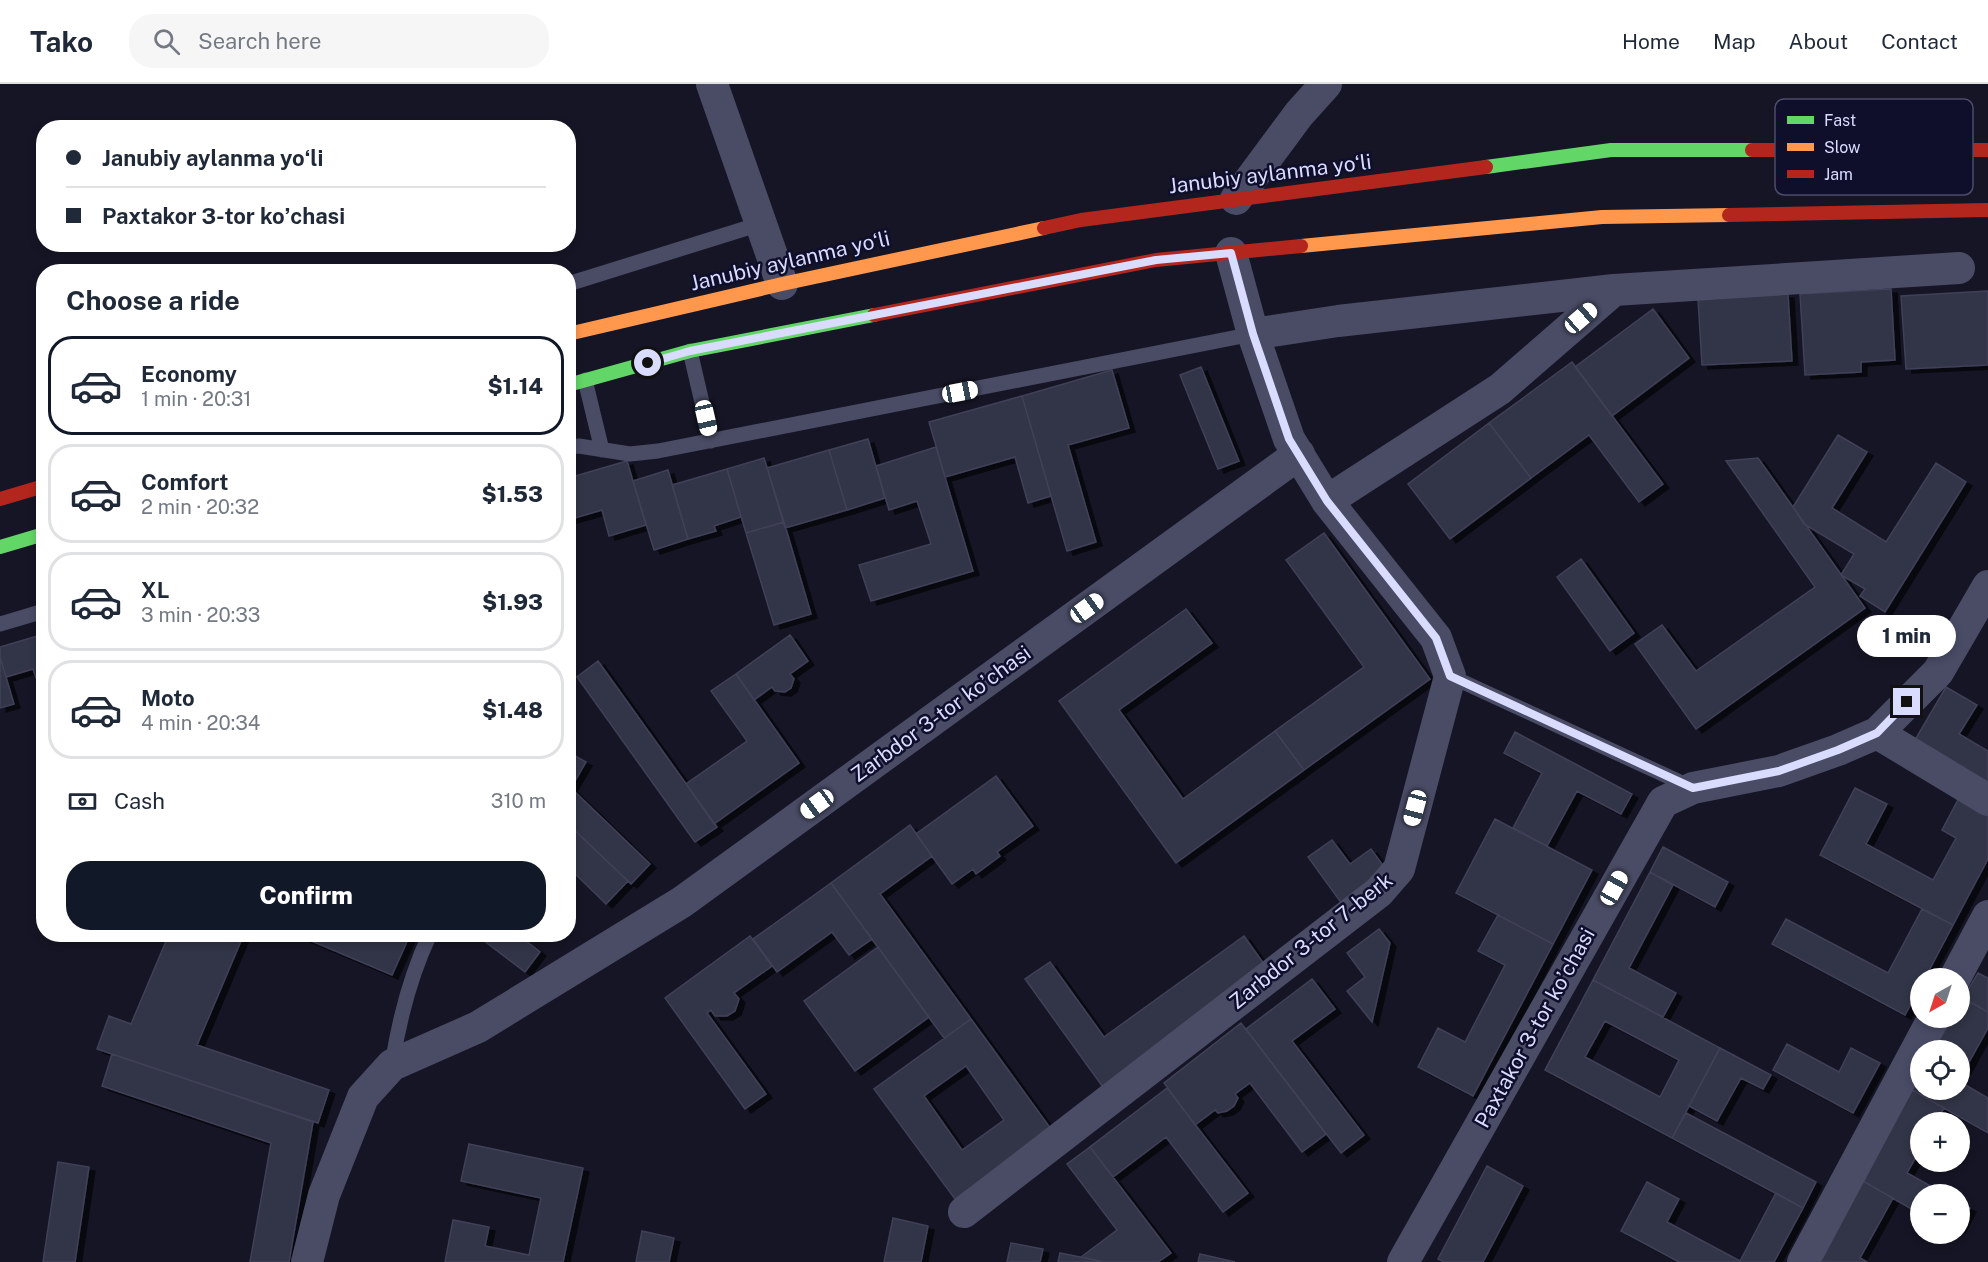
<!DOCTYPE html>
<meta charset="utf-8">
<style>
body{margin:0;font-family:"Public Sans",sans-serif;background:#f6f6f7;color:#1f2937;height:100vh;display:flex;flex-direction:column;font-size:22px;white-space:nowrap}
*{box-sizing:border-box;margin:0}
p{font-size:20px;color:#747a83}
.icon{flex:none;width:33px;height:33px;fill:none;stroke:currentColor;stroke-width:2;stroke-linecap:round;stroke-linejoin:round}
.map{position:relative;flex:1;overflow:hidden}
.panel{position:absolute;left:36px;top:180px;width:540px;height:678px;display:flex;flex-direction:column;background:#fff;border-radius:24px;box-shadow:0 3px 9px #0003}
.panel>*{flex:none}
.banner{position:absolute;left:36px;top:36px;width:540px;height:132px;border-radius:24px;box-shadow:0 3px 9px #0003;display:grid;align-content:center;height:132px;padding:0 30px;background:#fff}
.needle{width:39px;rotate:219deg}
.tools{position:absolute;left:1910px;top:884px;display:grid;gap:12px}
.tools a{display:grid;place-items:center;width:60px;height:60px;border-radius:50%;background:#fff;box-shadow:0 3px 9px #0003;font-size:30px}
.end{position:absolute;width:27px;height:27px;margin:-14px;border:8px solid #d9dbff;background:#111;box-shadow:0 0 0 3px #111}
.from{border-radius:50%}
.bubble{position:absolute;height:42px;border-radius:21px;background:#fff;box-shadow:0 3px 9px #0003;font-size:20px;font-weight:800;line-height:42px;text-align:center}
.car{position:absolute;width:18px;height:36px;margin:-18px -9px;border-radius:8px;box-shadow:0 0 4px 2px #0007;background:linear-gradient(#fff 24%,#345 0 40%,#fff 0 76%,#345 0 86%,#fff 0)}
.banner b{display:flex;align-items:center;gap:21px;height:57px;font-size:22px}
.banner b+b{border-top:2px solid #e0e1e3}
.banner i{width:15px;height:15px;background:#1f2937}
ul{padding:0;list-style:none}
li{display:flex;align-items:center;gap:18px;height:99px;margin:0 12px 9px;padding:0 18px;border:3px solid #e0e1e3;border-radius:24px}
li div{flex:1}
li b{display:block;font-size:22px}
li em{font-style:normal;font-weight:800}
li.on{border-color:#111827}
li>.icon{width:54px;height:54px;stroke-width:1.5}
h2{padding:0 30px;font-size:27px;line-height:72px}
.pay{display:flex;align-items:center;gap:15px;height:66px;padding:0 30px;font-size:22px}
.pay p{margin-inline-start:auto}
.cta{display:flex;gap:12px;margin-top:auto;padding:12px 30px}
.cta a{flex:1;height:69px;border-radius:24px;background:#111827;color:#fff;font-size:24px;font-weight:800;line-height:69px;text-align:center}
header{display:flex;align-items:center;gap:36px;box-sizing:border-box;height:84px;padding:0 30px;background:#fff;border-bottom:2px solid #e0e1e3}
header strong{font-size:28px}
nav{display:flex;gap:33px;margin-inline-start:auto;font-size:21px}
.search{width:420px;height:54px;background:#f6f6f7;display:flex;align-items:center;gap:15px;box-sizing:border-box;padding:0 21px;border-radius:24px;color:#747a83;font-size:22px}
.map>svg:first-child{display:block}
.building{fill:#333446;stroke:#404058;stroke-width:1.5;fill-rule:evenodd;filter:url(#shadow)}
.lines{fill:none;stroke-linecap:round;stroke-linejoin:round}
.lane{stroke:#4a4c66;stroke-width:15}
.street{stroke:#4a4c66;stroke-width:32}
.fast{stroke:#63d668;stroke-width:14}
.slow{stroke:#ff974d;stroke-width:14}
.jam{stroke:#b3261e;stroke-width:14}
.route{stroke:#d9dbff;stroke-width:8}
.labels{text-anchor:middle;stroke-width:5;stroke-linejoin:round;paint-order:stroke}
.street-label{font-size:21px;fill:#d9dbff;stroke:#0f0f2b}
.key{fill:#0f0f2b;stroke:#4c4c6b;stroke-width:1.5}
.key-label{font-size:16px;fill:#d9dbff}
</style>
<header>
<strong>Tako</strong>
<div class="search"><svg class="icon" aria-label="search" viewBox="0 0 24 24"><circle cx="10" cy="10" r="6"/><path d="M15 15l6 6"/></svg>Search here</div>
<nav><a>Home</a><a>Map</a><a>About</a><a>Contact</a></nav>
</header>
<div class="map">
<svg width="1988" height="1178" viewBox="0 0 1988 1178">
<defs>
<filter id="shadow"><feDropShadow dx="6" dy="4" stdDeviation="0" flood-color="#0009"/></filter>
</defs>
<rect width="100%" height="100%" fill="#151525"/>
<path class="building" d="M1891,205L1895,276L1861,278V288L1805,291L1800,210Z
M1988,207V281L1906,285L1901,212Z
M1788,210L1792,277L1702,281L1698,215Z
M1653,225L1689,274L1612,332L1575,283Z
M1572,278L1663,400L1639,418L1589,351L1531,394L1489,339Z
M1201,283L1239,377L1218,385L1180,291Z
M1112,286L1129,344L1068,361L1096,458L1067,467L1022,312Z
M1022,312L1051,412L1028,419L1015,373L945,393L929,338Z
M1489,339L1531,394L1450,455L1408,400Z
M1838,351L1867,368L1832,424L1886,458L1936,379L1966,398L1885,528L1860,512L1865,505L1841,491L1854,470L1804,440L1793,423Z
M868,355L885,414L847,426L829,366Z
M936,363L973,487L871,517L859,481L931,460L917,417L889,426L876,382Z
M829,366L847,426L785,444L767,384Z
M764,374L784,438L746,449L727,385Z
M1758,374L1865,524L1696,645L1635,560L1662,541L1696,587L1815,503L1726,377Z
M627,377L646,441L609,452L602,426L568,436V394Z
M727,385L741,433L714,442L716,447L688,455L672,401Z
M668,386L688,455L654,466L633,397Z
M784,438L811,530L774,541L746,449Z
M1324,449L1430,595L1304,686L1275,647L1364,583L1286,476Z
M1581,475L1634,549L1610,567L1557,493Z
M1186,525L1212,559L1119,626L1183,715L1275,647L1304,686L1176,779L1059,617Z
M44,550V592L36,594L33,585L6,593L0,573V563Z
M790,551L808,577L790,590L794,595L791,604L785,608L775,607L772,603L754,616L736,590Z
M0,573L14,620L0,624Z
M598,577L717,743L695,758L577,593Z
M736,590L799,679L714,740L686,700L747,657L711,607Z
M1946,603L1977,621L1959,650L1988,667V706L1912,661Z
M1515,648L1632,710L1621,730L1577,707L1547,762L1513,744L1542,689L1504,669Z
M568,668L586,678L571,704L650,780L631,800L568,740Z
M996,692L1033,742L997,768L1000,772L976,790L973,785L952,800L916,750Z
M1855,704L1887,720L1866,760L1933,796L1956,754L1942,746L1959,714L1988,730V775L1953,841L1820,771Z
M1495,735L1592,786L1553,860L1456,809Z
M568,740L628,797L606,820L568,783Z
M910,741L932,772L880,810L971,935L944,954L831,799Z
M1332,756L1350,780L1371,765L1390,791L1345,824L1308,773Z
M1663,763L1728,798L1715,823L1650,788Z
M1650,788L1673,801L1629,884L1676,909L1663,933L1593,896Z
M831,799L872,855L849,871L832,848L777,888L753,855Z
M1922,825L1953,841L1925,894H1920V903L1905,931L1772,860L1786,835L1888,889Z
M1498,831L1553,860L1473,1012L1418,983L1438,944L1465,958L1505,881L1478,867Z
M1379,845L1390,859L1372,938L1347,907L1365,893L1347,869Z
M169,850H244L197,961L329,1006L318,1039L97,965L109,932L131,940Z
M295,850H403L409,853L392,891Z
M475,850H517L540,868L525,888Z
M750,852L772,882L734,909L739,915L735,927L727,932H715L711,926L707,929L766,1010L745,1025L665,914Z
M1244,852L1269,887L1105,1006L1025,895L1050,878L1104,953Z
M878,863L929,933L855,987L804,917Z
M1978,889L1988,894V928L1963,914Z
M1312,895L1335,925L1292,957L1364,1051L1341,1069L1246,945Z
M1593,896L1720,964L1672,1054L1545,986ZM1605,937L1679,976L1660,1013L1585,973Z
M1963,914L1988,928V944L1959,996V966H1934L1953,933H1959V922Z
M971,935L1051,1045L955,1115L874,1005ZM966,982L1004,1036L962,1066L924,1012Z
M1241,939L1326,1050L1302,1068L1250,999L1235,1010L1238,1014L1234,1022L1227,1027L1218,1029L1215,1026L1195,1041L1164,999Z
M1787,960L1839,988L1851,964L1880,979L1853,1029L1773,986Z
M1720,964L1771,991L1763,1005L1741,994L1717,1037L1689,1022Z
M112,970L313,1038L289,1178H250L271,1059L102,1002Z
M1920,992V1005H1959V997L1988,1014V1049L1912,1006Z
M1167,1004L1248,1109L1223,1128L1166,1053L1113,1093L1090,1063Z
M1912,1006L1944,1024L1936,1038H1920V1066L1907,1089L1945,1110H1920V1130L1861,1096Z
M1686,1029L1816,1098L1803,1124L1672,1054Z
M469,1060L583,1084L563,1178H445L453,1136L489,1143L485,1162L529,1171L541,1114L461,1097Z
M1090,1063L1171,1169L1158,1178H1104L1081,1173L1117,1146L1067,1080Z
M58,1078L89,1083L75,1178H43Z
M1487,1082L1523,1102L1483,1178H1444L1438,1175Z
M1861,1096L1893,1114L1860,1174L1867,1178H1816Z
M1647,1098L1679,1115L1667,1138L1740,1177L1776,1109L1803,1124L1774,1178H1679L1621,1147Z
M1959,1118L1970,1124L1959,1145Z
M893,1134L928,1142L921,1178H884Z
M642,1147L674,1154L669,1178H636Z
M1011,1159L1043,1165L1040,1178H1007Z
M1060,1169L1101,1177V1178H1058Z
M1200,1170L1235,1178H1198Z"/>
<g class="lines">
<path class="lane" d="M568,200L760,140
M690,267L711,357
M585,296L602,366
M568,363L579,362L630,370L658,367L1253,250
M0,540L44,527
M1450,592L1693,704
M392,981C399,936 410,892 430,850"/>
<path class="street" d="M712,0L782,200
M1236,115L1299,30L1326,0
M1253,250L1338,237L1614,206L1959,184
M1327,417L1500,305L1614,206
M1877,649L1988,716
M1955,894L1988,832
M964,1128L1379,808L1399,785L1450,592L1436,554L1327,417L1289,355L1253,250L1231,169
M307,1178L324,1111L363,1013L392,981L478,943L682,818L1299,370
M1403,1178L1663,718L1693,704L1779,687L1838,666L1877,649L1938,588L1988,502
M1803,1178L1934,933"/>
<path class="fast" d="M1486,83L1611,66H1752
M568,301L690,267L874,231
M0,463L44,450"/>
<path class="slow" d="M1301,162L1602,133L1729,131
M568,250L782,200L1044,144"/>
<path class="jam" d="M1752,66H1988
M1729,131L1988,126
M1044,144L1081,136L1486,83
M874,231L1156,176L1301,162
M0,415L44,402"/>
</g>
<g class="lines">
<path class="route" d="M648,279L690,267L1156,176L1231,169L1253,250L1289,355L1327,417L1436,554L1450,592L1693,704L1779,687L1838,666L1877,649L1907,618"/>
</g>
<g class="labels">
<g class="street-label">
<text transform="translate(1270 90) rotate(-7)" y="7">Janubiy aylanma yoʻli</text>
<text transform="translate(790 177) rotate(-13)" y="7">Janubiy aylanma yoʻli</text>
<text transform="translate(941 630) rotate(-36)" y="7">Zarbdor 3-tor koʼchasi</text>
<text transform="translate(1311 857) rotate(-39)" y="7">Zarbdor 3-tor 7-berk</text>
<text transform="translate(1535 944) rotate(-61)" y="7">Paxtakor 3-tor koʼchasi</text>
</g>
</g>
<rect x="1775" y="15" width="198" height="96" rx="9" class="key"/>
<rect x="1787" y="32" width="27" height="8" fill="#63d668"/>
<rect x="1787" y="59" width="27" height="8" fill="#ff974d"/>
<rect x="1787" y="86" width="27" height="8" fill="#b3261e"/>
<g class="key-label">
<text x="1824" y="42">Fast</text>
<text x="1824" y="69">Slow</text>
<text x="1824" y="96">Jam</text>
</g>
</svg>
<div class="tools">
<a><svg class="needle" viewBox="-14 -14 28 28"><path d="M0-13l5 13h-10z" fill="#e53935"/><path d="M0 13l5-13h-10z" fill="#747a83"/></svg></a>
<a><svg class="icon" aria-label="locate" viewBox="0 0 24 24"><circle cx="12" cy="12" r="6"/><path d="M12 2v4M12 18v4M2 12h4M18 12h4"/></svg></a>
<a>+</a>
<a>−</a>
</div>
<i class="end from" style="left:648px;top:279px"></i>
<i class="end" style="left:1907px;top:618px"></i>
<div class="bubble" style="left:1857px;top:531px;width:99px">1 min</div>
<i class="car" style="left:1581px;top:234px;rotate:49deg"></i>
<i class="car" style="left:960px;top:308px;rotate:79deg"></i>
<i class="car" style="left:706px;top:334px;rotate:167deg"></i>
<i class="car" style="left:1087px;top:524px;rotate:54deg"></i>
<i class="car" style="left:817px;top:720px;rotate:234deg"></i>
<i class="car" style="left:1415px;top:724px;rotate:195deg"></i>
<i class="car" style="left:1614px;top:804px;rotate:29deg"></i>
<div class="banner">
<b><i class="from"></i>Janubiy aylanma yoʻli</b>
<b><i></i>Paxtakor 3-tor koʼchasi</b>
</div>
<section class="panel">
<h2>Choose a ride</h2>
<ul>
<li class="on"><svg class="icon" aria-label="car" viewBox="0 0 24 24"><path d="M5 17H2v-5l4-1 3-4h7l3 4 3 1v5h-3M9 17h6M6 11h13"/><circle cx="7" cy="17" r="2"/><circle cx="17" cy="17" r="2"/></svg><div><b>Economy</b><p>1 min · 20:31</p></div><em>$1.14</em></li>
<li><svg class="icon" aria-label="car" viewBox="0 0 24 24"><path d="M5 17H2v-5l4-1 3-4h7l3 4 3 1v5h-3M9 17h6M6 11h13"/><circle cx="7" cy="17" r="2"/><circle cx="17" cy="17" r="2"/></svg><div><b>Comfort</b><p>2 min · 20:32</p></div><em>$1.53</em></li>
<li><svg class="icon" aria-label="car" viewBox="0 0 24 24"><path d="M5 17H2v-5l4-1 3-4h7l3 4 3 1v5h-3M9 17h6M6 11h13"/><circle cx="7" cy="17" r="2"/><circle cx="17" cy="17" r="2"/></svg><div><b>XL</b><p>3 min · 20:33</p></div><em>$1.93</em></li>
<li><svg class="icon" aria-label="car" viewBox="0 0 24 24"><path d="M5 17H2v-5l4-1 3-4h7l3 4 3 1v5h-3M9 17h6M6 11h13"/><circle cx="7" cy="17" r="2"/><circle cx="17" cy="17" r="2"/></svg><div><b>Moto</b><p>4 min · 20:34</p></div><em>$1.48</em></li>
</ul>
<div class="pay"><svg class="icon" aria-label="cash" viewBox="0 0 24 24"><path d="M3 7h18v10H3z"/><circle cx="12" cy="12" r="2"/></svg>Cash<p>310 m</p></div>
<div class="cta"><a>Confirm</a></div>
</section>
</div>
